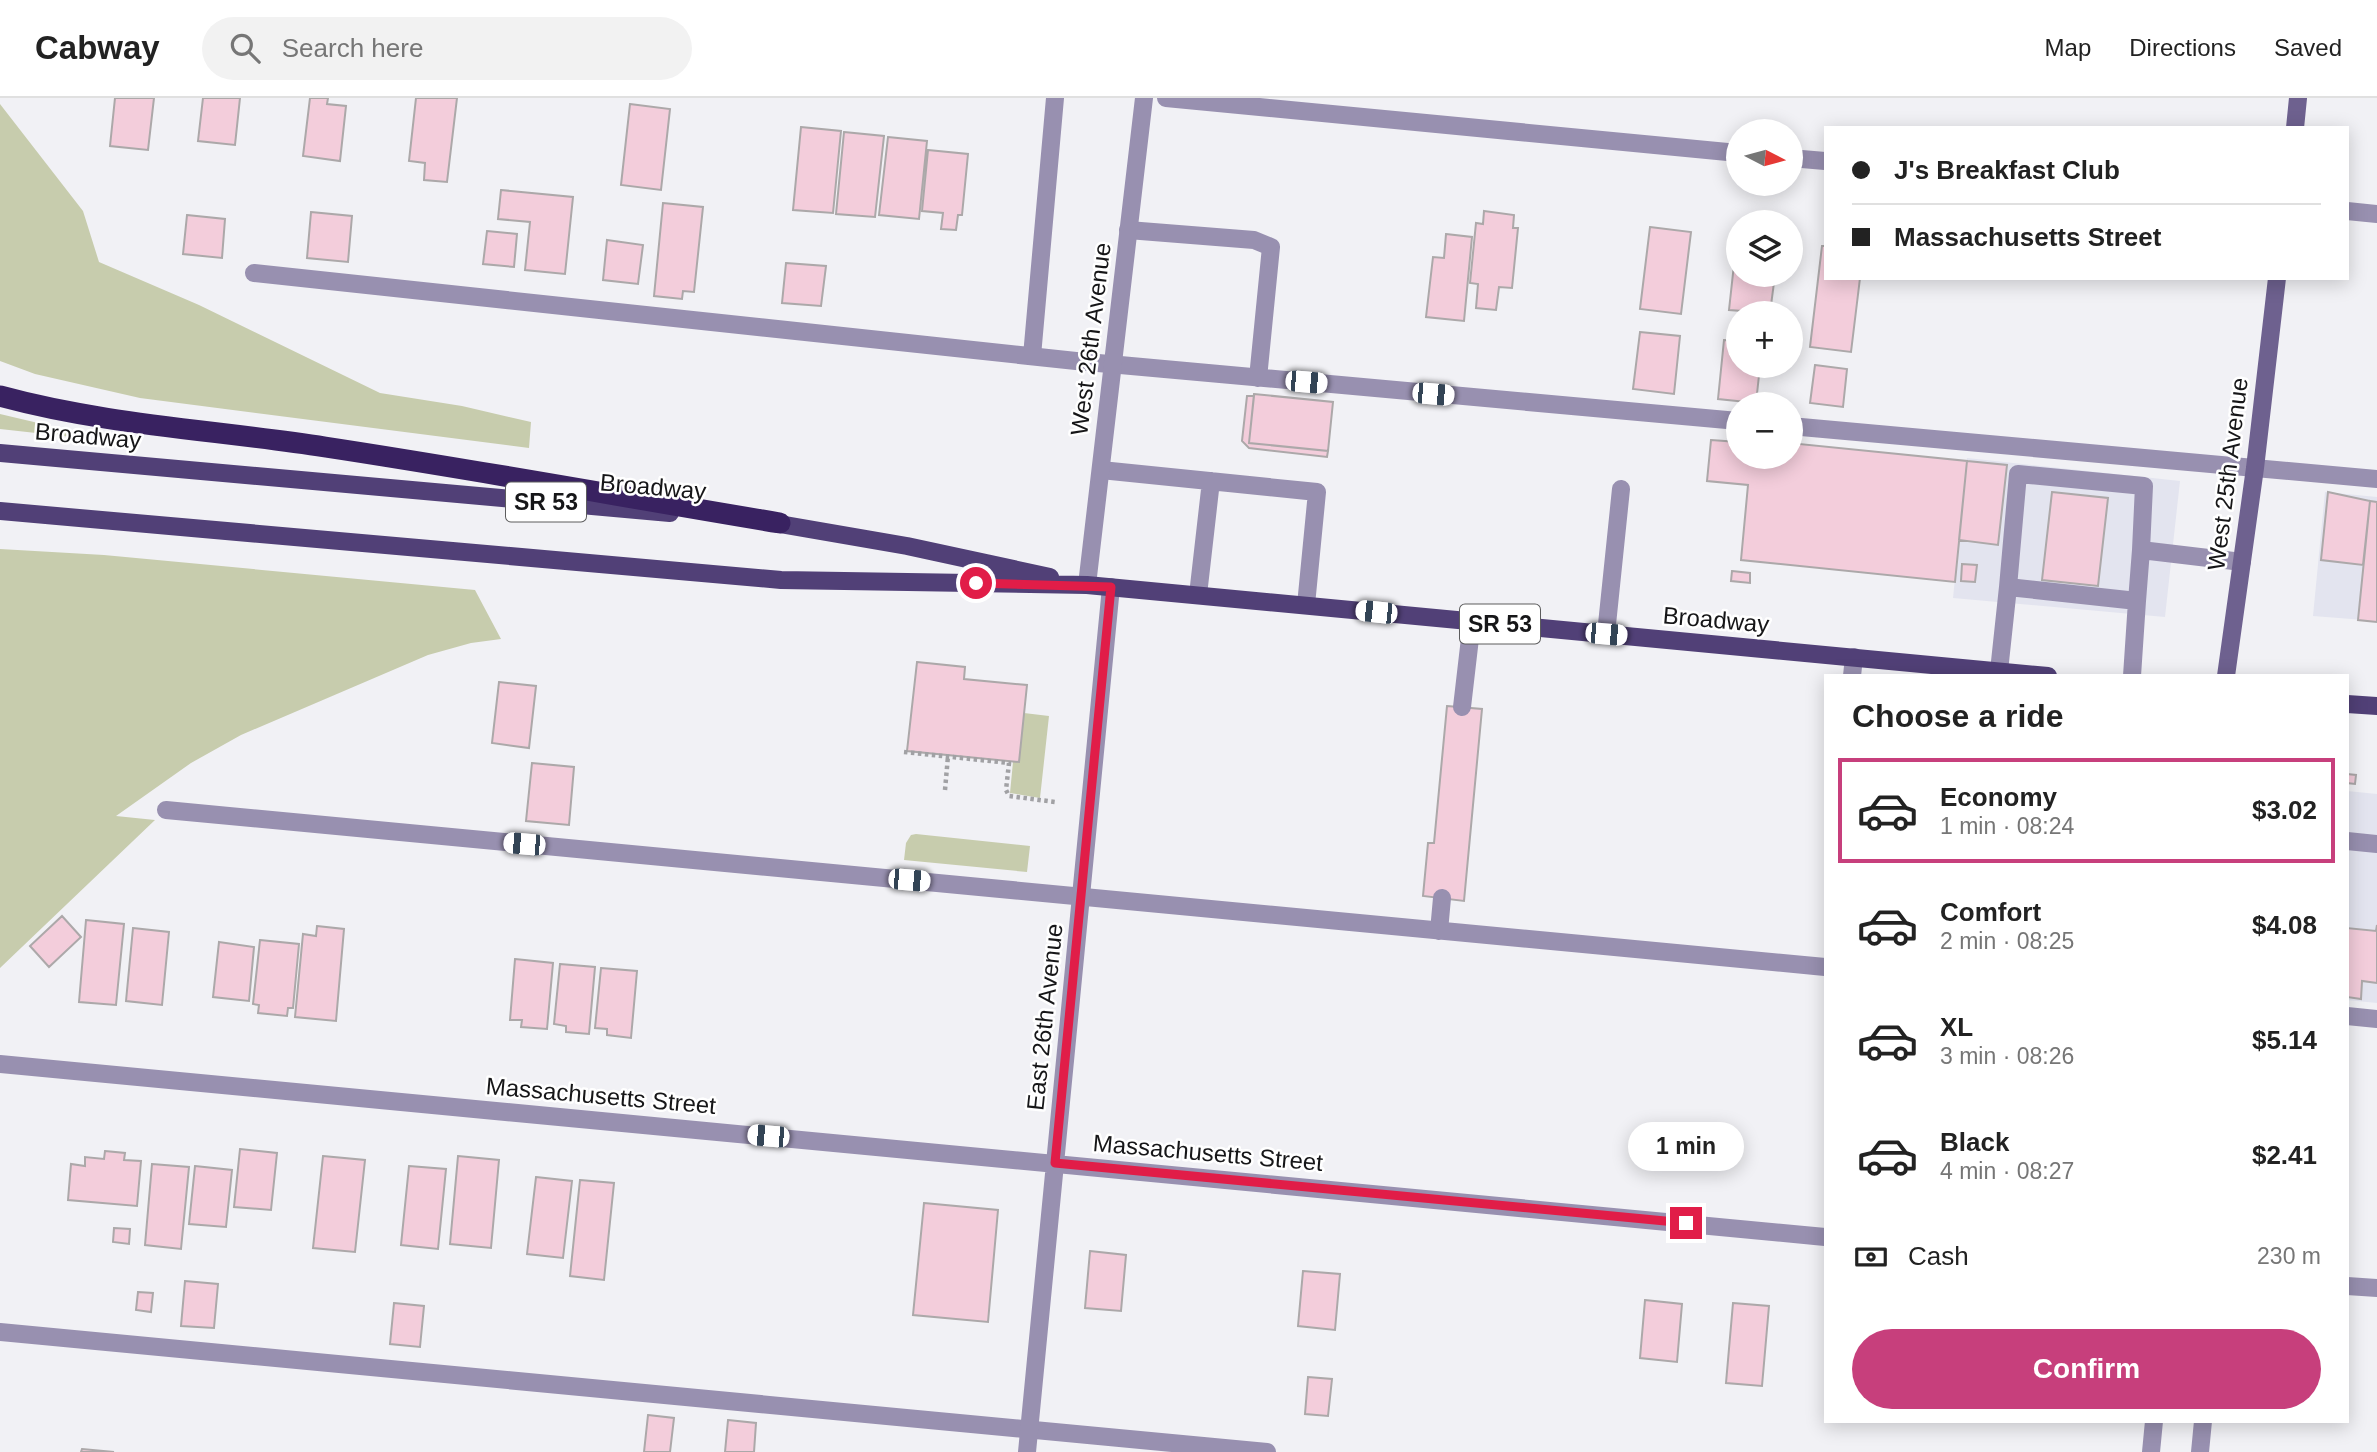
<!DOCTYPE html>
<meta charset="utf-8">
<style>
body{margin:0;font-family:Arial,sans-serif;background:#f2f2f2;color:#222;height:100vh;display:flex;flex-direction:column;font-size:26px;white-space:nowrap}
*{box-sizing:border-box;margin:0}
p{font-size:23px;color:#767676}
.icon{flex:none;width:38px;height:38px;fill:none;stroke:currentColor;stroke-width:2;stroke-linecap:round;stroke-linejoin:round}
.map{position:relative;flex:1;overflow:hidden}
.panel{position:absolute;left:1824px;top:576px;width:525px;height:749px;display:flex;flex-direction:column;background:#fff;border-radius:0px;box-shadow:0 4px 18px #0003}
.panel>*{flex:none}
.top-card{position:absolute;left:1824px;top:28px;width:525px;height:154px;border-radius:0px;box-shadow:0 4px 18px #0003;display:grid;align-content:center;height:154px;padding:0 28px;background:#fff}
.needle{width:46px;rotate:96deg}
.buttons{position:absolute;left:1726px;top:21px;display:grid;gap:14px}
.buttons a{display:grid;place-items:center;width:77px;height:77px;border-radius:50%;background:#fff;box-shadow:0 4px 18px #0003;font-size:35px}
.end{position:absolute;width:32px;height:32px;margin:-16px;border:9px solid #e11d48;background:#fff;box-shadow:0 0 0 4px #fff}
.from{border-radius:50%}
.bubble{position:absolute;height:49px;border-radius:24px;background:#fff;box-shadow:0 4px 18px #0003;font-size:23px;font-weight:600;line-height:49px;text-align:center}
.car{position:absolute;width:21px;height:42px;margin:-21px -10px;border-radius:9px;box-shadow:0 0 5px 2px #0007;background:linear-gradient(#fff 24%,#345 0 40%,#fff 0 76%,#345 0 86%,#fff 0)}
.top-card b{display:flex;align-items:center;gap:24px;height:66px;font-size:26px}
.top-card b+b{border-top:2px solid #e0e0e0}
.top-card i{width:18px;height:18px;background:#222}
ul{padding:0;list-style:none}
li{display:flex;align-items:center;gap:21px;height:105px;margin:0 14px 10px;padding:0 14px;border:4px solid transparent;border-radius:0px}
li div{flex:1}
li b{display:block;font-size:26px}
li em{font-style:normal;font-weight:600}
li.active{border-color:#c73f7c}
li>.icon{width:63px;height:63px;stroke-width:1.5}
h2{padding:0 28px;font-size:32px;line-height:84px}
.pay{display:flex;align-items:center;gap:18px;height:77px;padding:0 28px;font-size:26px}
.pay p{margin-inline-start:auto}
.button{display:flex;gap:14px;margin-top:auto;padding:14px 28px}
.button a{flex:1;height:80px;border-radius:42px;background:#c73f7c;color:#fff;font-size:28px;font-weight:600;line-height:80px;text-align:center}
header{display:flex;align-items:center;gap:42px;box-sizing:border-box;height:98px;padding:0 35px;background:#fff;border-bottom:2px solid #e0e0e0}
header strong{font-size:33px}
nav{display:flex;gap:38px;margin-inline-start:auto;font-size:24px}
.search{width:490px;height:63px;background:#f2f2f2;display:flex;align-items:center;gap:18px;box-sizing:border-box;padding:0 24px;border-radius:38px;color:#767676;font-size:26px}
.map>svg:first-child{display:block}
.built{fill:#e3e4ef}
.green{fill:#c7ccad}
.building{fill:#f3cddb;stroke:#aca8a9;stroke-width:2}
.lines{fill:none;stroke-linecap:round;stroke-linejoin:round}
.path{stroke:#a1a1a4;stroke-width:4.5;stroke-dasharray:3.5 3.5;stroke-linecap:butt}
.lane{stroke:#9890b0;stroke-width:18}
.street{stroke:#9890b0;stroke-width:18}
.secondary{stroke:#6e618f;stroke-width:18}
.primary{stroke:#514077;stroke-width:18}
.highway{stroke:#392261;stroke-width:21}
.route{stroke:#e11d48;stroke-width:9}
.labels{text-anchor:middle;stroke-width:5;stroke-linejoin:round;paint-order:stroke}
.shield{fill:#fff;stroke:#5c5c5d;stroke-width:2}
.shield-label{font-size:23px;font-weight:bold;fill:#161618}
.street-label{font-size:24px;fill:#161618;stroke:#fff}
</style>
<header>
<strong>Cabway</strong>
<div class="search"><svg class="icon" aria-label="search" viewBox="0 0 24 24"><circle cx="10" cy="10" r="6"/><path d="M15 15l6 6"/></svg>Search here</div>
<nav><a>Map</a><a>Directions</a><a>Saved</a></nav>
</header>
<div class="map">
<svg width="2377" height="1354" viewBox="0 0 2377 1354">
<rect width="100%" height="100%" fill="#f1f1f5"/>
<path class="built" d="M1967,360L2180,383L2165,519L1953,500Z
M2325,394L2377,399V523L2313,518Z
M2347,693L2377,696V905L2347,902Z"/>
<path class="green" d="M0,6L83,113L99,164L199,207L380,295L462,308L531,324L529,350L140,300L35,276L0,263Z
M0,316L72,333V339L0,331Z
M0,451L104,457L475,492L501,541L471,545L428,557L241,637L191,665L116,718L155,722L0,870Z
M1024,615L1049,618L1040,700L1010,695L1013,664H1019Z
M916,736L1030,748L1027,774L904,762L906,745L911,737Z"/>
<path class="building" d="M115,0H154L148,52L110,48Z
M203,0H240L235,47L198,43Z
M310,0H328L327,6L346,8L340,63L303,58Z
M416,0H457L447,84L424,82L425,65L409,63Z
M630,6L670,11L661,92L621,87Z
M801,29L841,33L833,115L793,112Z
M844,34L884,38L875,119L836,116Z
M888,39L927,43L919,121L879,117Z
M928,52L968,56L962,117H958L956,132L941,131L943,115L922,113Z
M501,92L573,99L565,176L525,172L530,124L498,121Z
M663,105L703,109L694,194L683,193L682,201L654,198Z
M1484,113L1514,117L1513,130H1518L1512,190L1499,189L1496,212L1476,210L1478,186L1470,185L1476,125L1483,126Z
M311,114L352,118L348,164L307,160Z
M187,117L225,121L222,160L183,156Z
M1650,129L1691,134L1681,216L1640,211Z
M487,133L517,136L514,169L483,166Z
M1446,136L1472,139L1464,223L1426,219L1433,159L1444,160Z
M1737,139L1738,177H1775L1770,215L1729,212Z
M607,142L643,147L638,186L603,182Z
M1822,148H1825V180H1860L1851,254L1810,249Z
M786,165L826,168L821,208L782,205Z
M1640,234L1680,238L1674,296L1633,291Z
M1724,242L1738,243V268H1760L1756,305L1718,301Z
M1815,267L1847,271L1843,309L1810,305Z
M1254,296L1333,304L1328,353L1249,345Z
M1247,298H1254L1249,345L1328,353L1327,359L1249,350L1242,343Z
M1711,342L1738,344V359H1790V345L1967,363L1955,484L1741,462L1748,387L1707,383Z
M1967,363L2007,367L1998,447L1959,442Z
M2052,394L2108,400L2098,488L2042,482Z
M2328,394L2370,403L2363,467L2321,462Z
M2370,403L2377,404V524L2358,522Z
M1962,466L1977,467L1975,484L1961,483Z
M1732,473L1750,475V485L1731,483Z
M917,564L965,569L964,581L1027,587L1019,664L907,653Z
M499,584L536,588L529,650L492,645Z
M1447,608L1482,611L1464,803L1423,798L1428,745H1434Z
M532,665L574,669L569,727L526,723Z
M2347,676L2356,677L2355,686L2347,685Z
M62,818L81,839L49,869L30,848Z
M86,822L124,826L116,907L79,904Z
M2377,827V885L2362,883L2361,901L2347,899V830L2376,833Z
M317,828L344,831L336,923L295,919L303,836L316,838Z
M133,830L169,834L162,907L126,903Z
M260,842L299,846L293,910H288L287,918L258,915L259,907L253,906Z
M219,844L254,849L249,903L213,899Z
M515,861L553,865L547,931L521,929L522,922H510Z
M560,866L595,869L589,936L566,934V928L554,926Z
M601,870L637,873L631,940L607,937V931L595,930Z
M240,1051L277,1055L271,1112L234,1109Z
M105,1053L125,1055L124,1062L141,1063L137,1108L68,1102L71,1066L85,1068V1059L104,1061Z
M323,1058L365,1062L355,1154L313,1150Z
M458,1058L499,1062L491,1150L450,1146Z
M152,1066L189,1069L181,1151L145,1147Z
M195,1068L232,1072L226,1129L189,1126Z
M409,1068L446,1071L438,1151L401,1147Z
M536,1079L572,1083L563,1160L527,1156Z
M580,1082L614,1085L604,1182L570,1178Z
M924,1105L998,1112L988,1224L913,1217Z
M114,1130L130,1131L129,1146L113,1144Z
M1090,1153L1126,1157L1121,1213L1085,1210Z
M1303,1173L1340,1176L1335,1232L1298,1228Z
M185,1183L218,1186L214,1230L181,1228Z
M138,1194L153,1195L151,1214L136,1212Z
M1645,1202L1682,1206L1677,1264L1640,1260Z
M394,1205L424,1208L420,1249L390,1246Z
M1733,1205L1769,1208L1762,1288L1726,1285Z
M1308,1279L1332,1281L1328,1318L1305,1316Z
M648,1317L674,1320L670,1354H644Z
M728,1322L756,1325L754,1354H725Z
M82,1351L114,1354H81Z"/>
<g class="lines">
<path class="path" d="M904,654L1009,665L1006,692L1009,698L1055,704
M945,692L948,658"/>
<path class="lane" d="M1128,132L1254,142L1271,149L1258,280
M254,175L1076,263L1738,323
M1032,258L1055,0
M1790,328L2377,381
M1101,372L1317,394L1306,507
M2008,489L2018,376L2144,388L2141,452
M1198,497L1211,383
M2137,503L2141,452L2242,464
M1606,536L1621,391
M1999,573L2008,489L2137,503L2132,578
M1852,578L1854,559
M1462,609L1472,523
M166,712L1825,869
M2347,743L2377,746
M1439,833L1442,800
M2347,918L2377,921
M0,1234L1267,1354
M2200,1354L2203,1323"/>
<path class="street" d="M1166,0L1738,55
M1790,60L1825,63
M2347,113L2377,116
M1087,487L1144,0
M0,966L1825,1139
M2347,1188L2377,1190
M1027,1354L1111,489
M2151,1354L2154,1323"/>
<path class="secondary" d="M2295,30L2298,0
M2226,578L2255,370L2277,180"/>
<path class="primary" d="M0,355L670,415
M0,413L781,482L1087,487L2048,578
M768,424L907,448L1050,479
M2347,606L2377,608"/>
<path class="highway" d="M0,298C106,327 217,332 325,349C477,372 629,400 780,425"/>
</g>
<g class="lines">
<path class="route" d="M976,485L1111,489L1055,1065L1686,1125"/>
</g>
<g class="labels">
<g class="shield">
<rect x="506" y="384.5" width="80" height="39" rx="5"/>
<rect x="1460" y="506.5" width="80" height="39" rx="5"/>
</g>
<g class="shield-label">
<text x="546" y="412">SR 53</text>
<text x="1500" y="534">SR 53</text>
</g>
<g class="street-label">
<text transform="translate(1091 241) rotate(-83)" y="8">West 26th Avenue</text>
<text transform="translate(88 338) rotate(5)" y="8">Broadway</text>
<text transform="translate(2228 376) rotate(-83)" y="8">West 25th Avenue</text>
<text transform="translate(653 389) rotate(5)" y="8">Broadway</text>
<text transform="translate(1716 522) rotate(5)" y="8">Broadway</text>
<text transform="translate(1045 919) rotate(-84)" y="8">East 26th Avenue</text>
<text transform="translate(601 998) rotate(5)" y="8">Massachusetts Street</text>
<text transform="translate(1208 1055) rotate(5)" y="8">Massachusetts Street</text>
</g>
</g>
</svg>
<div class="buttons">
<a><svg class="needle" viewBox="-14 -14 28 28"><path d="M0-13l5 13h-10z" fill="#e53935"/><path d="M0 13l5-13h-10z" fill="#767676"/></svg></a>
<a><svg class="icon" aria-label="layers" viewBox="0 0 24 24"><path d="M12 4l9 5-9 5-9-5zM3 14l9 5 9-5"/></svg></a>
<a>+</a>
<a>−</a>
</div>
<i class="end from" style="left:976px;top:485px"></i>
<i class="end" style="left:1686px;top:1125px"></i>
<div class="bubble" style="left:1628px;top:1024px;width:116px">1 min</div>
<i class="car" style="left:1306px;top:284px;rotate:95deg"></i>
<i class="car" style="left:1433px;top:296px;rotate:95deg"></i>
<i class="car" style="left:1376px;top:514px;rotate:276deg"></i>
<i class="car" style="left:1606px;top:536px;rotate:95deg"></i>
<i class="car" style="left:524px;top:746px;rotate:275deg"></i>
<i class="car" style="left:909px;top:782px;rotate:95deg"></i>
<i class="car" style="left:768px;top:1038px;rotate:275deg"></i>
<div class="top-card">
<b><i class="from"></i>J's Breakfast Club</b>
<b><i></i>Massachusetts Street</b>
</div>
<section class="panel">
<h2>Choose a ride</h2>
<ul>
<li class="active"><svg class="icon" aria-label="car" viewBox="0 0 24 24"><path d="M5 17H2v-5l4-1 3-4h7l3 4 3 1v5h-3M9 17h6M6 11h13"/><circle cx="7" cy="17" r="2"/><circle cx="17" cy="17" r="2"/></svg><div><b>Economy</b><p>1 min · 08:24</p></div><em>$3.02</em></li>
<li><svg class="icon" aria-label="car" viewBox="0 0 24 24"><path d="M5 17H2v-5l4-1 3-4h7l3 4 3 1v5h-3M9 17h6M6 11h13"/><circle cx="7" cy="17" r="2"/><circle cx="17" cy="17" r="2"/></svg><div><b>Comfort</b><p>2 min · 08:25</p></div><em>$4.08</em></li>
<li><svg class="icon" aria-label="car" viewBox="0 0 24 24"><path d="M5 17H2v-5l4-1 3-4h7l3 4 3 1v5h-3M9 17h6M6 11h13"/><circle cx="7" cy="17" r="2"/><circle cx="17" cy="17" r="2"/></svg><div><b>XL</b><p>3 min · 08:26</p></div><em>$5.14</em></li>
<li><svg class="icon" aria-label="car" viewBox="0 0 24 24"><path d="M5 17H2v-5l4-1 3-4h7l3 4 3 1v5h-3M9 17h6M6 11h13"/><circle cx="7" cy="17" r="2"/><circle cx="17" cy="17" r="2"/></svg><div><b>Black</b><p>4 min · 08:27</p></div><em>$2.41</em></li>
</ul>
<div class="pay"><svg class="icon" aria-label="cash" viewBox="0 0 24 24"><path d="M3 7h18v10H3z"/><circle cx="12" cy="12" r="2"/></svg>Cash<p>230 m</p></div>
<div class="button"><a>Confirm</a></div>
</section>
</div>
